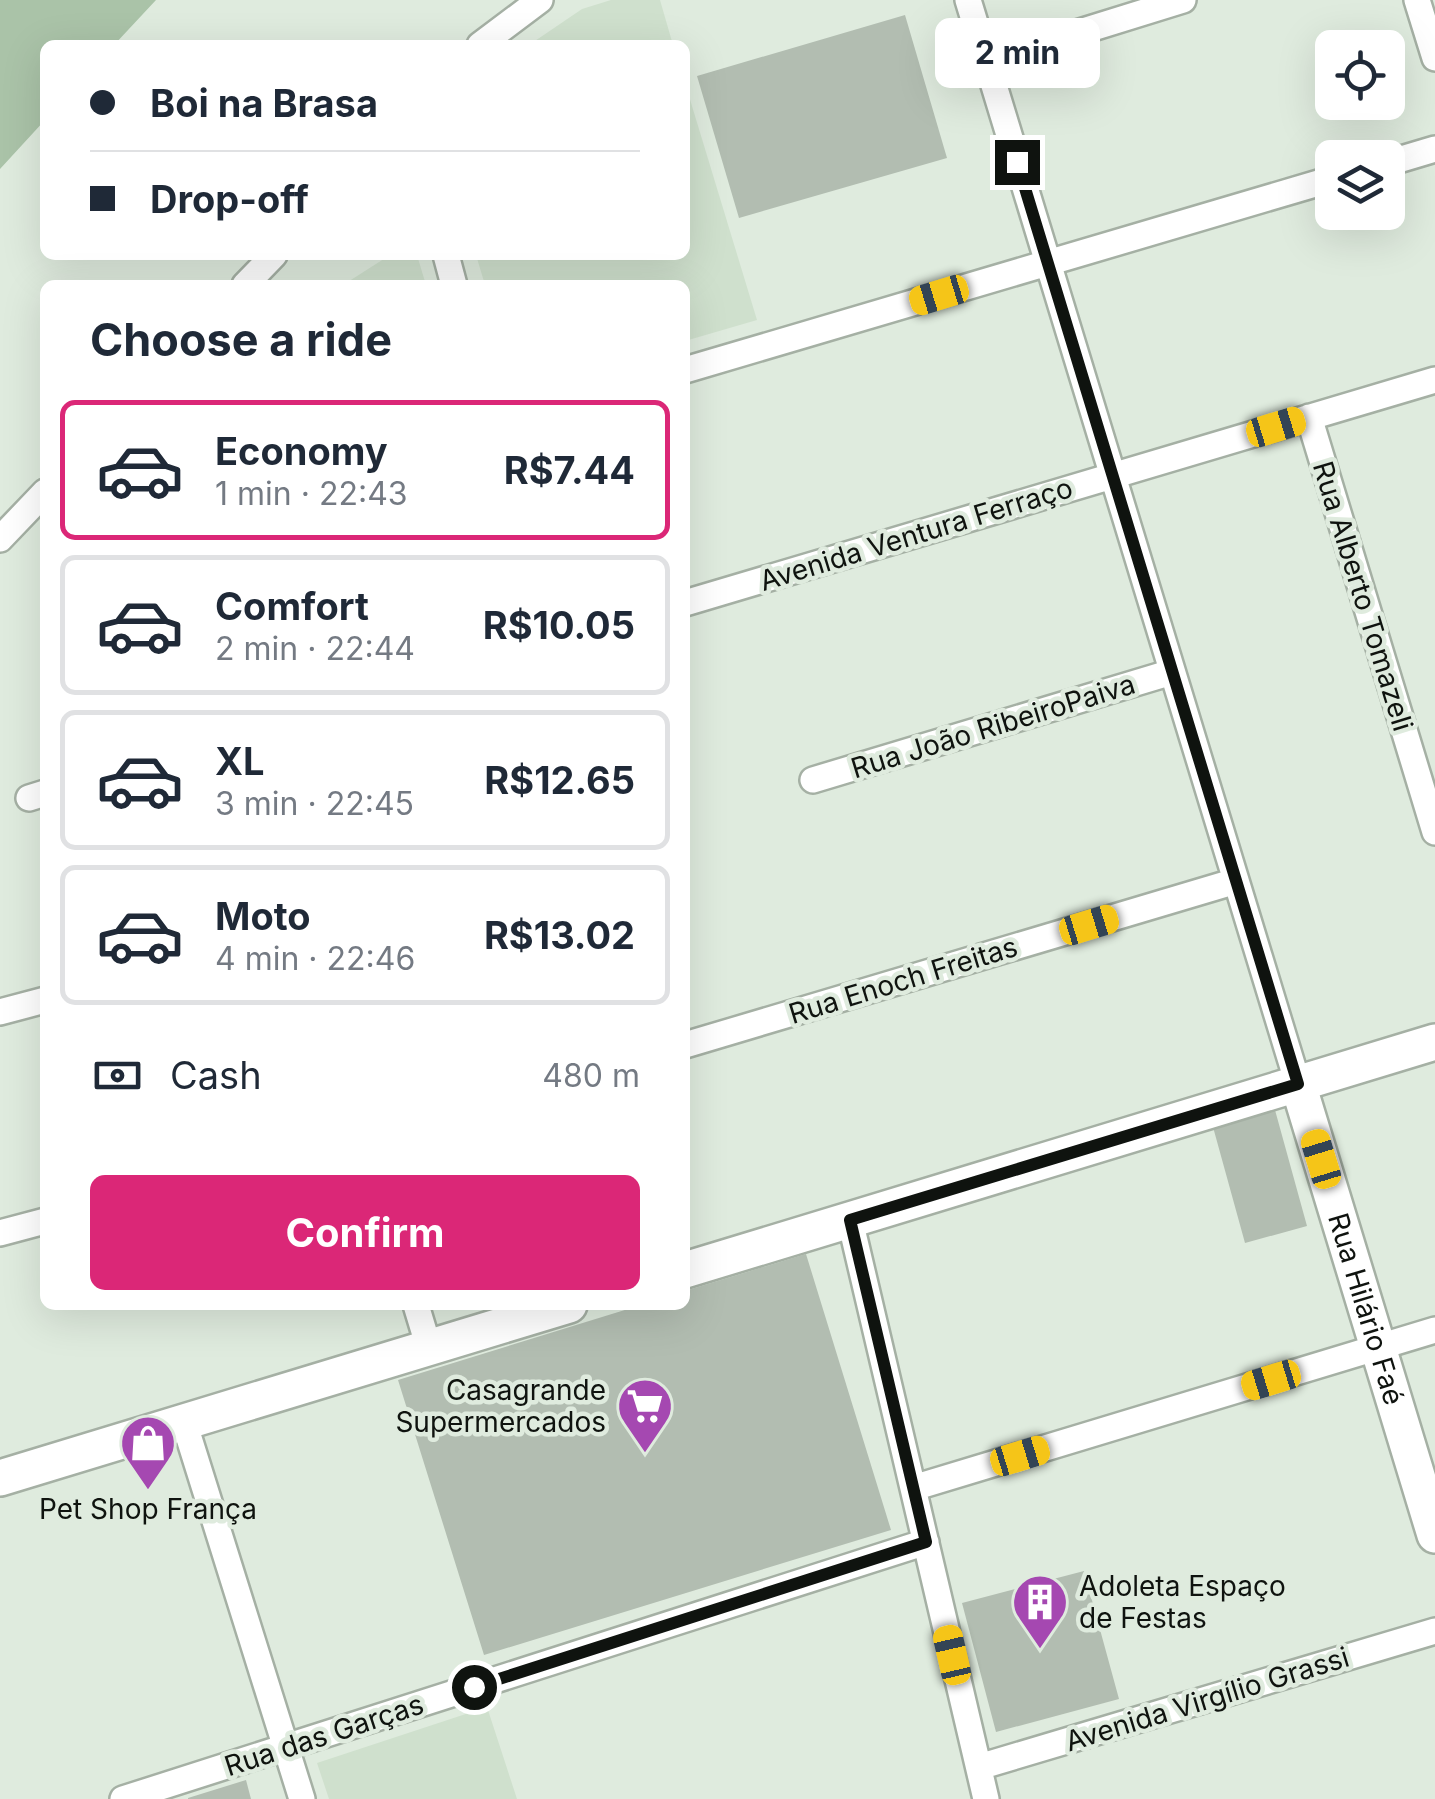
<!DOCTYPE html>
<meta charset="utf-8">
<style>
body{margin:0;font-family:Inter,sans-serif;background:#f6f6f7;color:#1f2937;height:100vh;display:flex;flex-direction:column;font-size:38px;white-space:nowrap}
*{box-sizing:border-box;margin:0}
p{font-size:32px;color:#747a83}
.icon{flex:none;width:55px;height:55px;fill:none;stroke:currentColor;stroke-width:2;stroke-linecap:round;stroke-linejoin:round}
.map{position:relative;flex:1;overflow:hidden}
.sheet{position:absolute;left:40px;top:280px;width:650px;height:1030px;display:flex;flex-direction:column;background:#fff;border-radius:15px;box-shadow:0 10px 40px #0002}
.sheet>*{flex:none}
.hud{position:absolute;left:40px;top:40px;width:650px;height:220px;border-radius:15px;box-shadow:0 10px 40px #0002;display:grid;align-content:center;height:220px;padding:0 50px;background:#fff}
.tools{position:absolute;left:1315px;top:30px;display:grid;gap:20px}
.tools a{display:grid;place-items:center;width:90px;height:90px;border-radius:15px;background:#fff;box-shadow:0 10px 40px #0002;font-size:50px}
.end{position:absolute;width:45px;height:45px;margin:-22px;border:12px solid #0f130f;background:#fff;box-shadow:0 0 0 5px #fff}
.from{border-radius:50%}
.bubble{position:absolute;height:70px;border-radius:15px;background:#fff;box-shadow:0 10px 40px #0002;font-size:32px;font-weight:700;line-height:70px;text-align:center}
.car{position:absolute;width:30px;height:60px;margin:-30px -15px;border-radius:12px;box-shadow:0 0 8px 2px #0007;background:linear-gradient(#f5c518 24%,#345 0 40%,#f5c518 0 76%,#345 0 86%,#f5c518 0)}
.hud b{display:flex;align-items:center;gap:35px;height:95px;font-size:38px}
.hud b+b{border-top:2px solid #e0e1e3}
.hud i{width:25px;height:25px;background:#1f2937}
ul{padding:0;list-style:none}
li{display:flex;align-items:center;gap:30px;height:140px;margin:0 20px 15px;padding:0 30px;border:5px solid #e0e1e3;border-radius:15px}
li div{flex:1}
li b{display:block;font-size:38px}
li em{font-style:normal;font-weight:700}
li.selected{border-color:#db2777}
li>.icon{width:90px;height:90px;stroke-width:1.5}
h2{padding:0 50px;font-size:45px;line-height:120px}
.pay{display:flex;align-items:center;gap:25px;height:110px;padding:0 50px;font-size:38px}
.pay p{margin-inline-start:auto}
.cta{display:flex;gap:20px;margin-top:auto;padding:20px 50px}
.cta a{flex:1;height:115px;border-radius:15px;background:#db2777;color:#fff;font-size:40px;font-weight:700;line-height:115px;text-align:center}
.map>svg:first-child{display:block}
.built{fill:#cfe0cd}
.green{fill:#aac3a8}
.building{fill:#b2bdb1}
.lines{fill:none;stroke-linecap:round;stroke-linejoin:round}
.street-casing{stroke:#a5b0a4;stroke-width:30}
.secondary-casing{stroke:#a5b0a4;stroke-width:40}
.street{stroke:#fff;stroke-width:25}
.secondary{stroke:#fff;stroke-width:35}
.route{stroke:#0f130f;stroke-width:12}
.labels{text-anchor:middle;stroke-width:9;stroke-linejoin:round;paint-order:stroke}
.street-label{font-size:28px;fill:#0f130f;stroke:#dfebde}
.poi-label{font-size:28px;fill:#0f130f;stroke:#dfebde;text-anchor:end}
</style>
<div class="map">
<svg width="1435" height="1799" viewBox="0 0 1435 1799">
<rect width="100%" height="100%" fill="#dfebde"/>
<path class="built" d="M611,0H660L673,45H529L582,9Z
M685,83L757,320L685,341V285H485L476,255H685Z
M390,255H417L426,285H343Z
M487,1707L517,1799H329L317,1763Z"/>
<path class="green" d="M0,0H156L114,45H45V120L0,169Z"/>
<path class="building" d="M905,15L947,158L739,218L697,76Z
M1275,1110L1307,1226L1245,1243L1213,1127Z
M806,1254L891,1530L484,1655L398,1380L641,1305H685V1291Z
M1084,1571L1119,1699L996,1732L962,1603Z
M246,1780L251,1799H188V1798Z"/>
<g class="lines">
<g class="street-casing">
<path id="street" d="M968,0L1298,1084
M1417,0L1435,58
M480,45L540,0
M986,61L1183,0
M1388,163L1435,149
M446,255L454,285
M245,285L274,255
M685,370L1332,179
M1309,417L1435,832
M0,539L45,492
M685,603L1435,380
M813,780L1172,672
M29,798L45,793
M0,1012L45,1000
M685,1045L1236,881
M850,1220L986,1799
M0,1233L45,1221
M416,1305L429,1348
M184,1422L302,1799
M913,1488L1435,1330
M979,1767L1435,1631
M123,1799L926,1542"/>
</g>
<g class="secondary-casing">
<g id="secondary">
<path id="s1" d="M1298,1084L1435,1535"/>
<path d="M685,1270L1435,1042"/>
<path d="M0,1478L569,1305"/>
</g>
</g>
<use href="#street" class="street"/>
<use href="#secondary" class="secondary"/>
</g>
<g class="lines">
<path class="route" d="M474,1687L926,1542L850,1220L1298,1084L1017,162"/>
</g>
<defs>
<g id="supermarket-pin" transform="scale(2.875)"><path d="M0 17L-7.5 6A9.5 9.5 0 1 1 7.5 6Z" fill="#a548b1" stroke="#dfebde"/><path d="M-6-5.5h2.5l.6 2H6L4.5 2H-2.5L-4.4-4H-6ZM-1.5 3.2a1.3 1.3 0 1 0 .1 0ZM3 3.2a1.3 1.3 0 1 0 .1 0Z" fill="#fff"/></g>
<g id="shop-pin" transform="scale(2.875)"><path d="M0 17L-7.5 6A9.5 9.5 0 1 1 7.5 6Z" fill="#a548b1" stroke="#dfebde"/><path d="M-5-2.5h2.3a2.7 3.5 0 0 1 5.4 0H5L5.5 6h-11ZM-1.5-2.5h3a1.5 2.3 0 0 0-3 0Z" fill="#fff"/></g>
<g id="building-pin" transform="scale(2.875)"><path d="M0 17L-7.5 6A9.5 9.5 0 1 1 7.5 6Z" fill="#a548b1" stroke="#dfebde"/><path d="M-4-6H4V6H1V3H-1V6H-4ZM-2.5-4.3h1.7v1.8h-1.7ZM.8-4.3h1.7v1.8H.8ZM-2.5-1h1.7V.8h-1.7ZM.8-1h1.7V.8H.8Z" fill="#fff"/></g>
</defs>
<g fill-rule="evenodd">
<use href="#supermarket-pin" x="645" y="1406"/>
<use href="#shop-pin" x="148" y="1443"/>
<use href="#building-pin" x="1040" y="1602"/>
</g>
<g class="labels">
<g class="street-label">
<text transform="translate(916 534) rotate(-17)" y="10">Avenida Ventura Ferraço</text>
<text transform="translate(1363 596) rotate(73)" y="10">Rua Alberto Tomazeli</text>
<text transform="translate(993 726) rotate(-17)" y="10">Rua João RibeiroPaiva</text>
<text transform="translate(903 980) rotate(-17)" y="10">Rua Enoch Freitas</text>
<text dy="10" stroke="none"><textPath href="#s1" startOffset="235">Rua Hilário Faé</textPath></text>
<text transform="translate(1207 1699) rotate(-17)" y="10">Avenida Virgílio Grassi</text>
<text transform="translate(324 1735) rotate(-18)" y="10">Rua das Garças</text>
</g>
<g class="poi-label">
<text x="606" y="1400">Casagrande<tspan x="606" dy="32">Supermercados</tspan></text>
<text x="148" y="1519" text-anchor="middle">Pet Shop França</text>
<text x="1079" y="1596" text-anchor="start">Adoleta Espaço<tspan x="1079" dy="32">de Festas</tspan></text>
</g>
</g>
</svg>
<div class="tools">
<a><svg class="icon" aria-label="locate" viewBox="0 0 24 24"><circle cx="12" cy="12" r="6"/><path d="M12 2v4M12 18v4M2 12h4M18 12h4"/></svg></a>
<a><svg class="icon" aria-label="layers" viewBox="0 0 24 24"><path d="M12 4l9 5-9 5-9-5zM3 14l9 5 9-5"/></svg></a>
</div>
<i class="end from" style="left:474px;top:1687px"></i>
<i class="end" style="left:1017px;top:162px"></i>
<div class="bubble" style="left:935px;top:18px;width:165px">2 min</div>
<i class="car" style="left:939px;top:295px;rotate:253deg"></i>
<i class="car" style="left:1276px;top:427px;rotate:73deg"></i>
<i class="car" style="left:1089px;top:925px;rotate:73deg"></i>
<i class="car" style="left:1321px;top:1159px;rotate:343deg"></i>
<i class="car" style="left:1271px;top:1380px;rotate:253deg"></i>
<i class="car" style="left:1020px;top:1456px;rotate:73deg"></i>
<i class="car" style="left:952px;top:1655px;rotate:347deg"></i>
<div class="hud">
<b><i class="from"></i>Boi na Brasa</b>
<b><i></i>Drop-off</b>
</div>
<section class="sheet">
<h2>Choose a ride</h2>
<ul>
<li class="selected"><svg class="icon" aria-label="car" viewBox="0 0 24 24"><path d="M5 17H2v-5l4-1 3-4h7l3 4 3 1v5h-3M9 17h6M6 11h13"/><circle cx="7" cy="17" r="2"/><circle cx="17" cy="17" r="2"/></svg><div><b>Economy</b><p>1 min · 22:43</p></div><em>R$7.44</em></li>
<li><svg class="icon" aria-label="car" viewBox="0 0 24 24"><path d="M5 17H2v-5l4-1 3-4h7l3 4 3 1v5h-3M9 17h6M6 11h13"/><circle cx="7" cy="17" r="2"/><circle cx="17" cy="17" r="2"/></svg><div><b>Comfort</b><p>2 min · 22:44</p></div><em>R$10.05</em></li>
<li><svg class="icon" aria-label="car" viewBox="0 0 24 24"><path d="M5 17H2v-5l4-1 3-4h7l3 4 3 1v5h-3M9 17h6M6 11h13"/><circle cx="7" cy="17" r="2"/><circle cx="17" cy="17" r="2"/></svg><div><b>XL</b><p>3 min · 22:45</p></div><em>R$12.65</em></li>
<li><svg class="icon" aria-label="car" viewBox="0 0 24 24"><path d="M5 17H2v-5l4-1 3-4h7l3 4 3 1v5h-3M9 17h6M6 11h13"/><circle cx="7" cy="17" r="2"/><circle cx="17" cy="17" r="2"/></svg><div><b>Moto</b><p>4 min · 22:46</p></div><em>R$13.02</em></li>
</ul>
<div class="pay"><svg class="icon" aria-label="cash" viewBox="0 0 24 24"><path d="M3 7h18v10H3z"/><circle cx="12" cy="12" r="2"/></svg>Cash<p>480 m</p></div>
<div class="cta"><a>Confirm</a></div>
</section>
</div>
